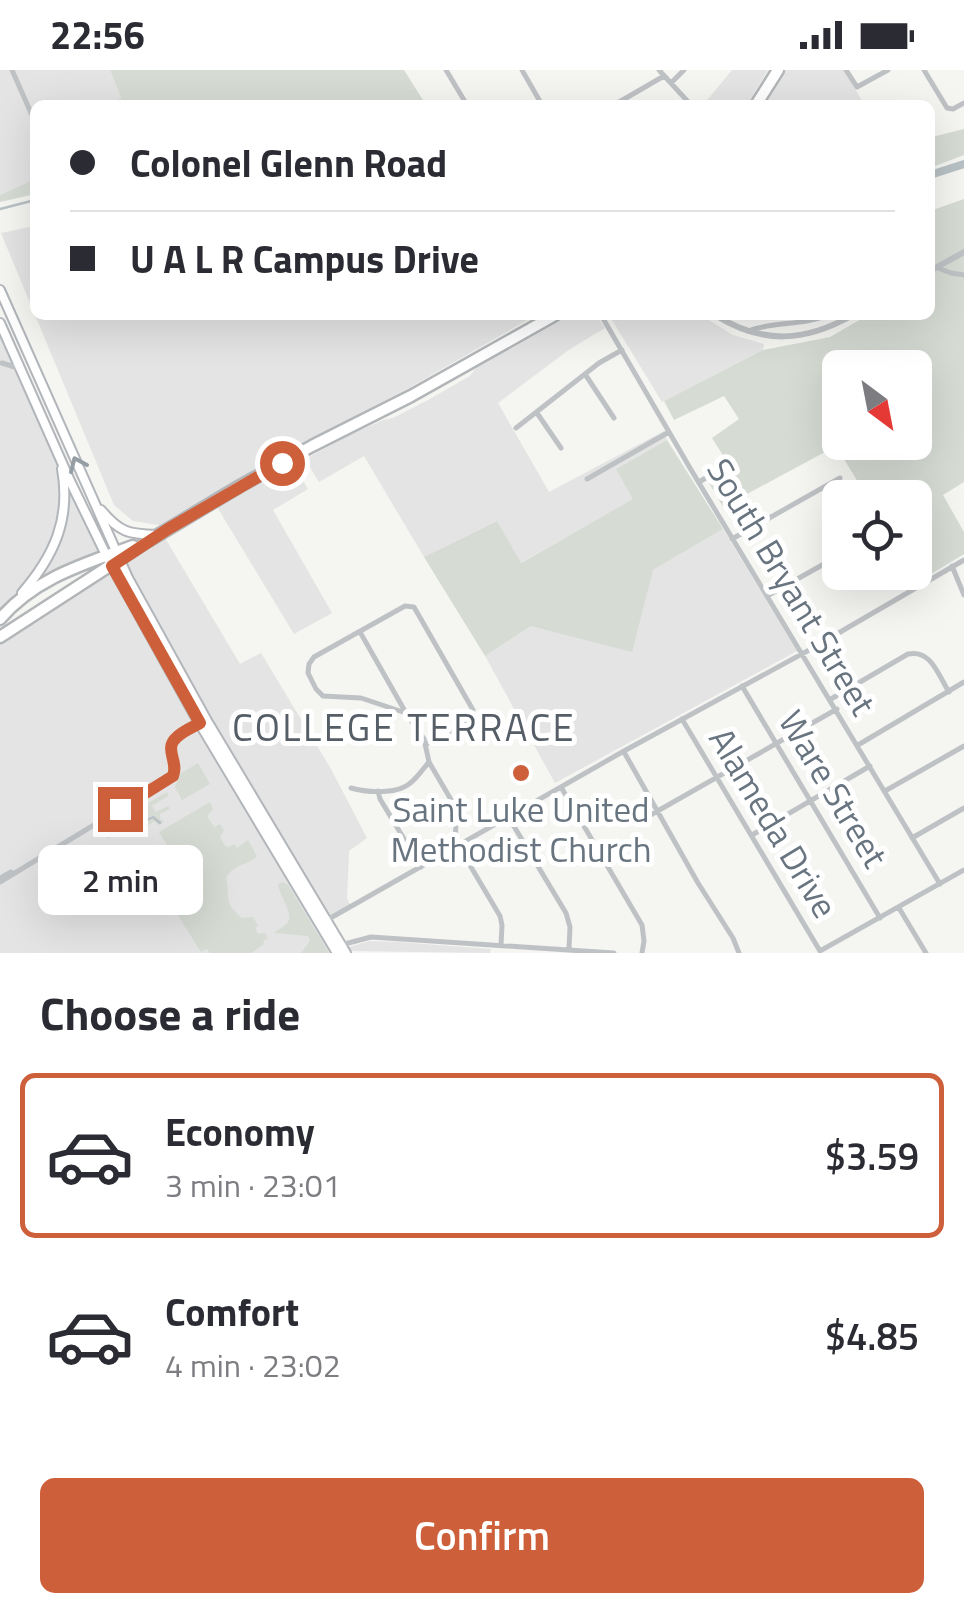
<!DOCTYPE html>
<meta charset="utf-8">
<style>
body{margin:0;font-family:"Titillium Web",sans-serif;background:#f7f7f7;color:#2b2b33;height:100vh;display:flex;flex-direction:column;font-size:38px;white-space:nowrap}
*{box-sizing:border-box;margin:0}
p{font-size:32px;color:#7c7c81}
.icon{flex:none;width:55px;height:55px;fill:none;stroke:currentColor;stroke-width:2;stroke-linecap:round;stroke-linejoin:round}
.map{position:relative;height:883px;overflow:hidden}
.side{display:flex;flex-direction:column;background:#fff;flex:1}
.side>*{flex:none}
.hud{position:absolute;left:30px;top:30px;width:905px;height:220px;border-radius:15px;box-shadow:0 10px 40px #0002;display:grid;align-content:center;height:220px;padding:0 40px;background:#fff}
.needle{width:65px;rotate:148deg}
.buttons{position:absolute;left:822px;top:280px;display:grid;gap:20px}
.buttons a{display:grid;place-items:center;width:110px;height:110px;border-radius:15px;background:#fff;box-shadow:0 10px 40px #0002;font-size:50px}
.end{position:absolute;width:45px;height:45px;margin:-22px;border:12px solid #cd603a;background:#fff;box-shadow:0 0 0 5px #fff}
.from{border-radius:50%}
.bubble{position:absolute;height:70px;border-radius:15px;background:#fff;box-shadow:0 10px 40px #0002;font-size:32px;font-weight:600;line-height:70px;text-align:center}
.hud b{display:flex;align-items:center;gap:35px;height:95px;font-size:38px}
.hud b+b{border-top:2px solid #e1e1e2}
.hud i{width:25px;height:25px;background:#2b2b33}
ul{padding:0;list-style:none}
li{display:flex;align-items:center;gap:30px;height:165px;margin:0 20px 15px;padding:0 20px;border:5px solid transparent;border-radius:15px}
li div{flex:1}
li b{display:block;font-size:38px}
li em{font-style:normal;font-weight:600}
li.active{border-color:#cd603a}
li>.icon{width:90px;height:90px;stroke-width:1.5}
h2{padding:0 40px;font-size:45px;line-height:120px}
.button{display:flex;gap:20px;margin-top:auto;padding:20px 40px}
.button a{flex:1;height:115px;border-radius:15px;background:#cd603a;color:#fff;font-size:40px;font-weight:600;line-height:115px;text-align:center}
.status{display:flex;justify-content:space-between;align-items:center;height:70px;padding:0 50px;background:#fff;direction:ltr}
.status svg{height:28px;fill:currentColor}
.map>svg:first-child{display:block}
.built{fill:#e3e4e3}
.green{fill:#d6dbd4;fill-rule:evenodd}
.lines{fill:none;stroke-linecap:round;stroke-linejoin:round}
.stream{stroke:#b8c1c5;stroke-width:2.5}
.river{stroke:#b8c1c5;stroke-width:8}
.secondary-casing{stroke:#b2b6ba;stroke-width:12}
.primary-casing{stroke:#b3b6b9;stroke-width:15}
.minor{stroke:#bfc2c5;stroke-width:5}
.tertiary{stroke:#bfc2c5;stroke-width:6}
.secondary{stroke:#fff;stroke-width:8}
.primary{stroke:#fff;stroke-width:10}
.oneway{stroke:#959ea5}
.route{stroke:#cd603a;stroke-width:12}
.poi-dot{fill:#cd603a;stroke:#fff;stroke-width:4}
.labels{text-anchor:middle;stroke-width:10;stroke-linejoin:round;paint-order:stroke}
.street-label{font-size:35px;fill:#68747f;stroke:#fff}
.poi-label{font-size:35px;fill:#68747f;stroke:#fff}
.neighbourhood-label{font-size:38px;letter-spacing:2.5px;fill:#555e66;stroke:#fff}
</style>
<div class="status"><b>22:56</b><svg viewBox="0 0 49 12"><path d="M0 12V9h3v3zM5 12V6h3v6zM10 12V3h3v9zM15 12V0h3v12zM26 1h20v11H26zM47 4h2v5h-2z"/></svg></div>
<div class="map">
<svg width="964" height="883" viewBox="0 0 964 883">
<rect width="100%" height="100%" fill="#f5f5f2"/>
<path class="built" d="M0,0H110L121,28L107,35H35V109L0,125Z
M732,0H768L747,35H700L709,28Z
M787,0H845L864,35H765Z
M35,156V245H536L407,319L267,393L159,455L133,451L114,435L1,163Z
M571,245H596L605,258L570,279L498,333L549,422L664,361L667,370L616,399L634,429L520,493L497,451L424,487L364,386L319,412L305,389L352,364L383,350L393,348L428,330L470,306L476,298Z
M609,245H701L733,265L764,274L763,280L662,332Z
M0,251L106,487L60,504L0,550Z
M290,389L308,419L273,440L332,543L294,564L214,432Z
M723,459L797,581L555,713L485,586L531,556L653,500Z
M162,463L240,594L261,583L331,699L367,768L349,781L347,828L351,837L327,851L206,649L120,491Z
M109,502L191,651L330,883H0V571Z
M369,871L398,872L491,879L490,883L350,881L349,877Z"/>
<path class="green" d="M110,0H404L426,35H107L121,28Z
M964,59V85L930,98V63L936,66Z
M35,109V124L0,132V125Z
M964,129V412L943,425L964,462V484L918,512L912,503L915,502V428L867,427L836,376L723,437L709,413L731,398L712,368L739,349L724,326L674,350L664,331L763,280L830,267L868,245H930V141ZM840,298H915V372H840Z
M667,370L723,459L653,500L632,582L531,556L485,586L424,487L497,451L521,493L633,429L616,399Z
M198,693L210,714L182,730L175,717L180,704Z
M167,722L168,726L152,736L156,742L168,736L170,739L160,744V749L164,752L158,755L155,751L136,763L131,756L108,769L100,755L111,748L126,746Z
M210,732L213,739L207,746L214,757L220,754L224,760L220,767L225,776L229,777L234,774L237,778L248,770L257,786C248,795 232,795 226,808C231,828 222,831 242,848L253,847L258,856L255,858L258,864L265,863L268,868L263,871L264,874L251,883H210L207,879L201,882L167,828L161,830L159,826L184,811L186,807L175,788L177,786L173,780H170L159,762Z
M283,812L288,815L329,883H301L310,871L308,866L274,863C279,859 284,857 288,852C294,844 279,825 278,814Z"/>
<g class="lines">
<path class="stream" d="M0,139L35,130
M153,747L160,753
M137,761L141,753L151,748"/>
<path class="river" d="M930,105L964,94"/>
<g class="secondary-casing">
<path id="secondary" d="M0,220L128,508L206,649L346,883
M0,253L71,413L108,489L195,646L337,883
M101,440C120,463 129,464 157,465
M22,523C54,486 71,449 62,399"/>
</g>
<g class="primary-casing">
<path id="primary" d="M756,35L778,0
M0,549C35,508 84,494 133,476
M0,567L148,471L240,416L312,376L411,326L555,245"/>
</g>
<path class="minor" d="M12,0L35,52
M446,0L467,35
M522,0L542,35
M659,0L691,35
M846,0L857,17L888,0
M924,0L947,38L953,39L964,33
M671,13L684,0
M614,35L664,6
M938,198L951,203L964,205
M601,245L690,398L940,814
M748,261C774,251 802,256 828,245
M2,293L18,298
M585,304L614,348
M537,343L561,378
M516,358L599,293L622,280
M587,409L669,362
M699,412L724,397
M732,469L840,408
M952,496L964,525
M767,526L840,485
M360,562L406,643L424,669L429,692L457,740L455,770L500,846L502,855L501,875
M742,616L880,848
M831,629L908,584C931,579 938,605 949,622
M406,643L361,628L323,626L316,619L308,603L309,594L314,587L405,536L414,537L473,640C468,658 442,666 426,674
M682,649L820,881
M858,675L964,612
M624,682L698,813L733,868L739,883
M561,717L642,855L644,871L642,883
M351,718C365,722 390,724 404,717C414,713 422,700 429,692
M378,721L380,729L421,797
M885,721L964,676
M509,748L566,843L570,857L569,879
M640,751L837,639
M752,765L870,696
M912,768L964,738
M0,808L11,802
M0,812L173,707C179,691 164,679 177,667C182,662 192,658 198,653
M899,838L926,883
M327,850L624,681L811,579L964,490
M341,875L371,867L614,883
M820,881L964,800"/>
<path class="tertiary" d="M930,201L964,182
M715,245C763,275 805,272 853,245"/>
<use href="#secondary" class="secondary"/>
<use href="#primary" class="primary"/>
</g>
<defs><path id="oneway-chevron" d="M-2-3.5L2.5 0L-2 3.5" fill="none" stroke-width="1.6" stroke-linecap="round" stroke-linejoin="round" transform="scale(2.5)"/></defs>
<use class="oneway" href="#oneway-chevron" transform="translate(77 394) rotate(-114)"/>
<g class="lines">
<path class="route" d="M120,739L173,706C179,691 163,679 177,667C183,661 193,657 200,653L112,496L168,459L282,393"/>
</g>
<circle class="poi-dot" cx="521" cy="703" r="10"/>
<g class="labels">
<g class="street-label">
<text transform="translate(791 517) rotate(59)" y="12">South Bryant Street</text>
<text transform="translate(833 719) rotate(59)" y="12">Ware Street</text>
<text transform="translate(773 753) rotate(59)" y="12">Alameda Drive</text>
</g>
<g class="poi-label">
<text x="521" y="752">Saint Luke United<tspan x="521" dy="40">Methodist Church</tspan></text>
</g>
<g class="neighbourhood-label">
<text x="404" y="671">COLLEGE TERRACE</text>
</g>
</g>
</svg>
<div class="buttons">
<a><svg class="needle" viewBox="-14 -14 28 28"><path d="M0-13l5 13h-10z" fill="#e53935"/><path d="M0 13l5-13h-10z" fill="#7c7c81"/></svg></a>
<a><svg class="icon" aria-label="locate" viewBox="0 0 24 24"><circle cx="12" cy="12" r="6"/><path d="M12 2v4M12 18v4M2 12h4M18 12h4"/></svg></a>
</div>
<i class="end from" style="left:282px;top:393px"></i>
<i class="end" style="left:120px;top:739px"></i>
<div class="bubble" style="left:38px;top:775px;width:165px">2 min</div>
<div class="hud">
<b><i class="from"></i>Colonel Glenn Road</b>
<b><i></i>U A L R Campus Drive</b>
</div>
</div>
<section class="side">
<h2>Choose a ride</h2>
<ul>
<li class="active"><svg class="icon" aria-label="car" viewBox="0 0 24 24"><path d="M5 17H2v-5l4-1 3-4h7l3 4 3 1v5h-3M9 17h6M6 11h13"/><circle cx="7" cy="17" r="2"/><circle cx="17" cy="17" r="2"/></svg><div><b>Economy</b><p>3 min · 23:01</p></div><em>$3.59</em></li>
<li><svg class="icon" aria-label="car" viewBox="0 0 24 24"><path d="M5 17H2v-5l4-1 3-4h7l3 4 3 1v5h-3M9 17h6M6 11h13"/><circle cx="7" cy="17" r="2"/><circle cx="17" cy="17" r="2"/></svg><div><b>Comfort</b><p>4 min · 23:02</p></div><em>$4.85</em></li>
</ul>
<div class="button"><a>Confirm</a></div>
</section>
